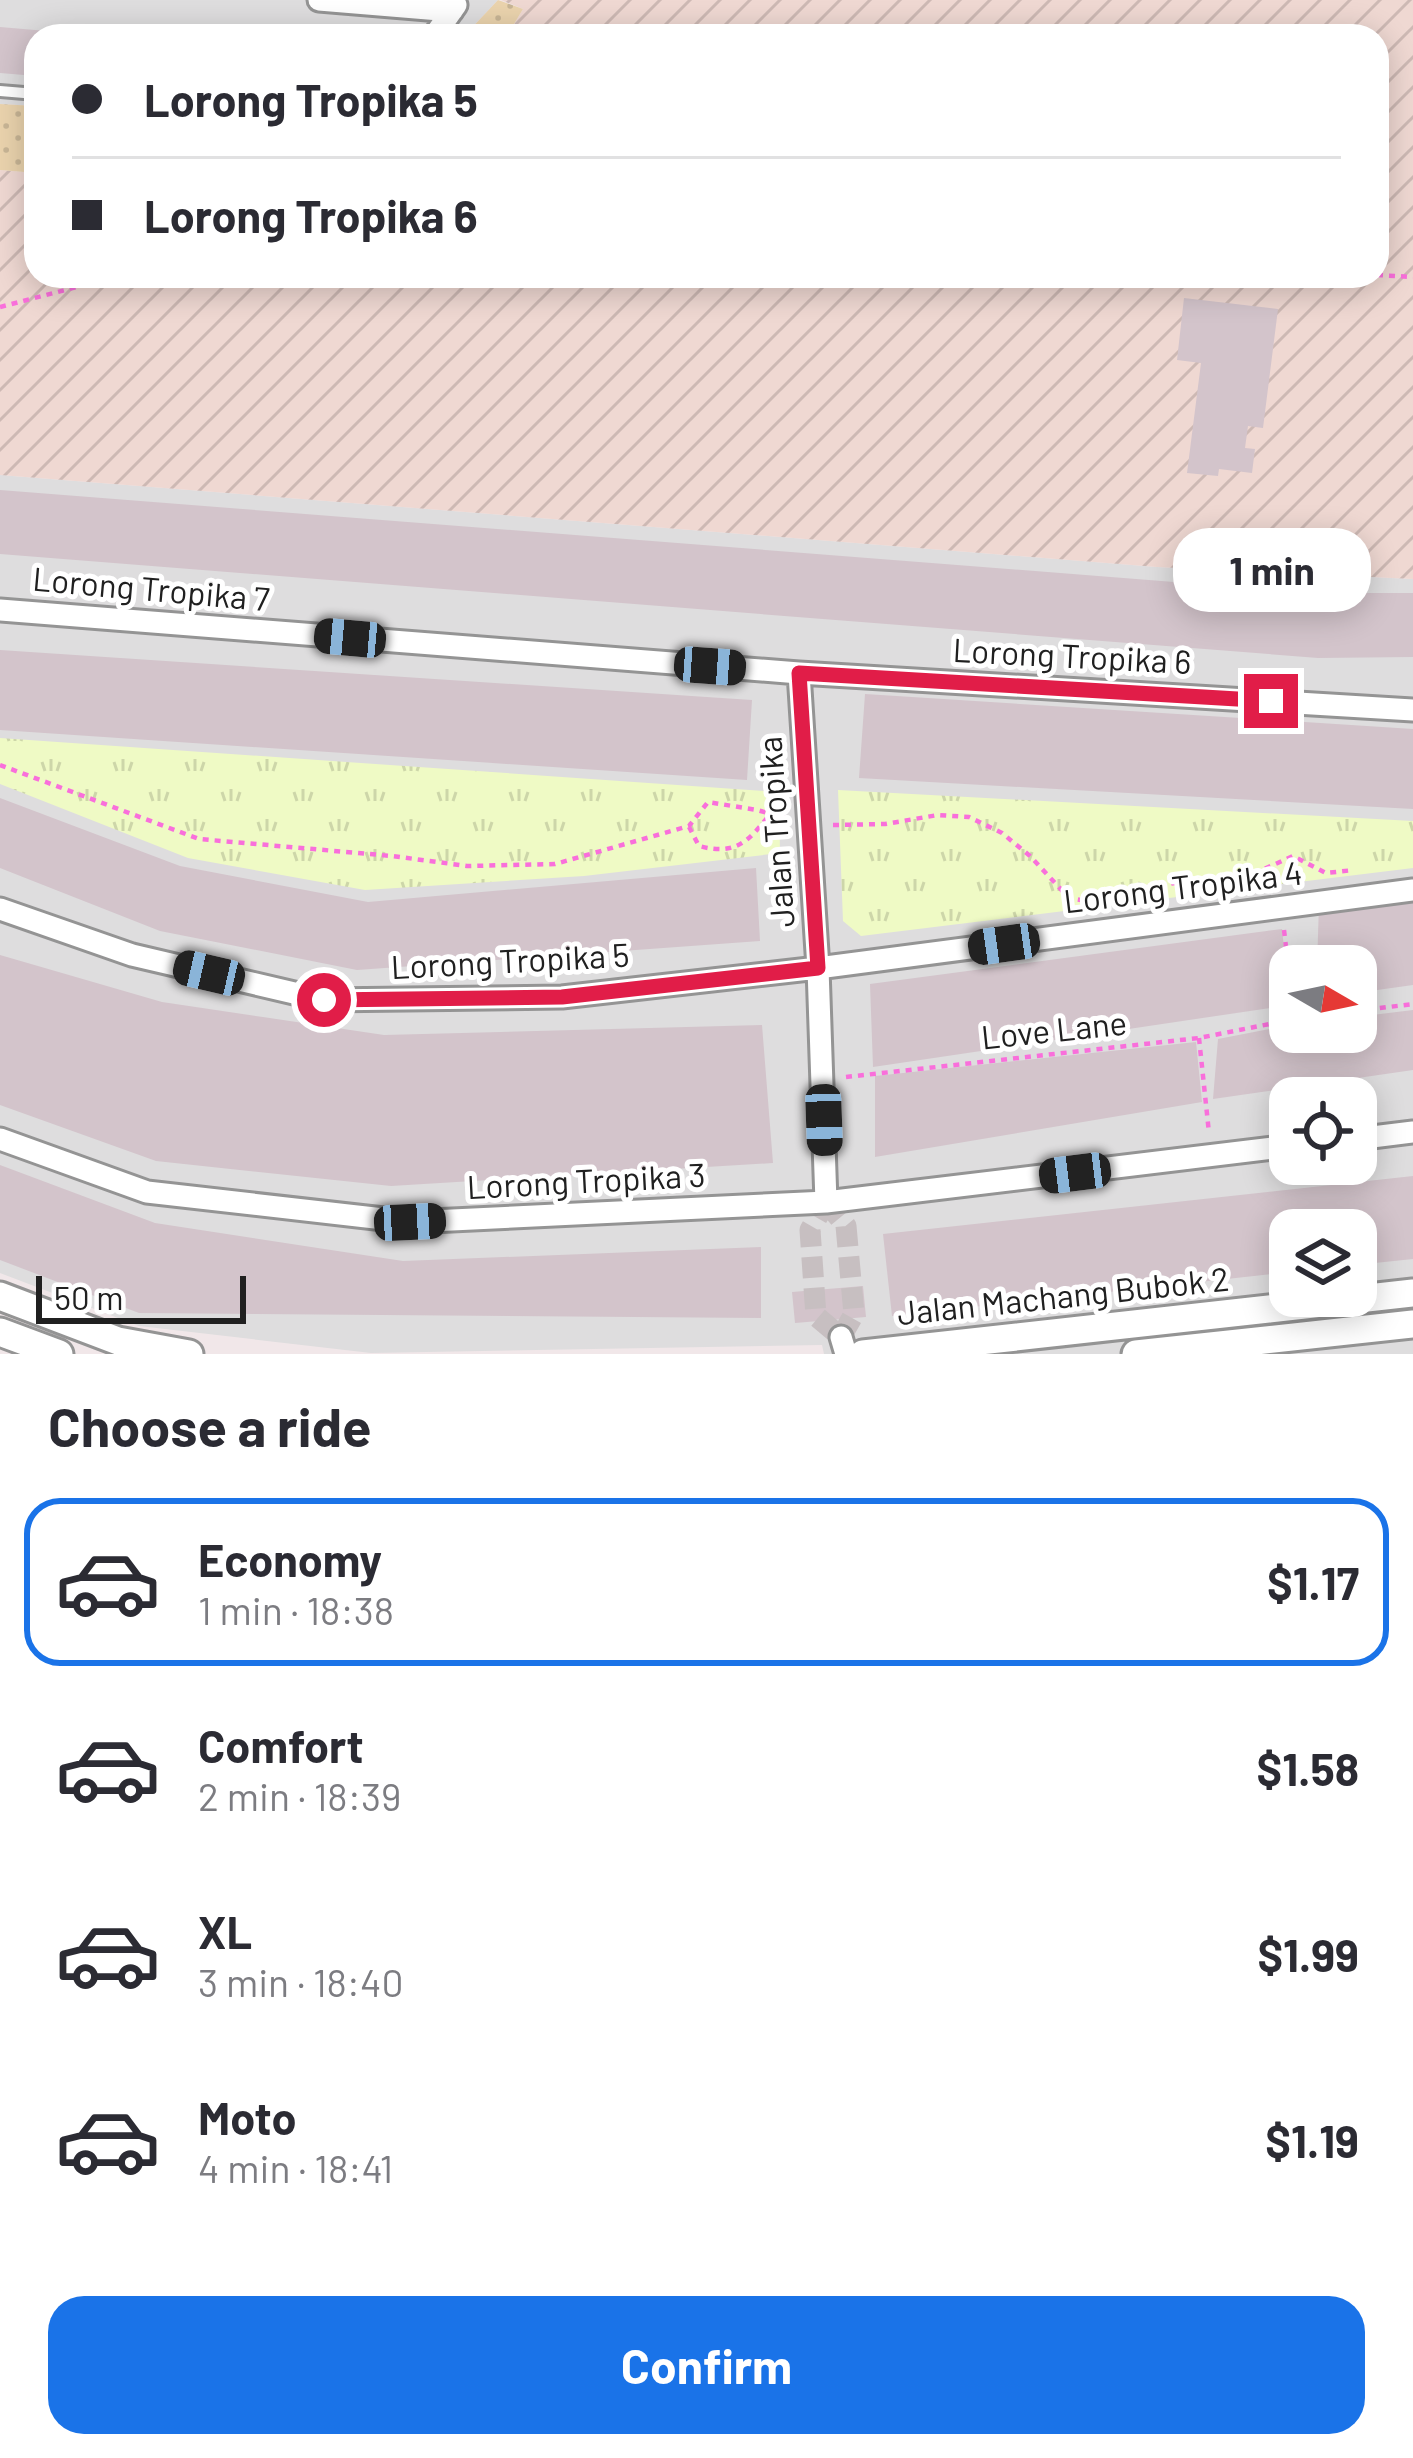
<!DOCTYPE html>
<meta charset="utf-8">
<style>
body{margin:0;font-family:Barlow,sans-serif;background:#f7f7f7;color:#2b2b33;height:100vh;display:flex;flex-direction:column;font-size:45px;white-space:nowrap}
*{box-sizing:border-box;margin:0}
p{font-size:39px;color:#7c7c81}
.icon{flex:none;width:66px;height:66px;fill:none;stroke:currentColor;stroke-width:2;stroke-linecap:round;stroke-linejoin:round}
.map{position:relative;height:1354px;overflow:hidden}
.sheet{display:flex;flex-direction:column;background:#fff;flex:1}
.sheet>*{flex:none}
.banner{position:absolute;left:24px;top:24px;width:1365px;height:264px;border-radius:36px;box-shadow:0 6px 30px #0003;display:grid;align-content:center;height:264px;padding:0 48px;background:#fff}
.needle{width:78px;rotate:99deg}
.buttons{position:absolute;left:1269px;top:945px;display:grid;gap:24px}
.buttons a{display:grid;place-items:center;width:108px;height:108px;border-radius:24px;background:#fff;box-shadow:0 6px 30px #0003;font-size:60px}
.scale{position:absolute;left:36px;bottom:30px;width:210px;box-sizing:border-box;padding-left:12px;border:6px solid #202020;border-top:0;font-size:33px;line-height:42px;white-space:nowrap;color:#202020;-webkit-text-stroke:9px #fff;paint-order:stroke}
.end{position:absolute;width:54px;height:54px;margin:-27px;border:15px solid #e11d48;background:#fff;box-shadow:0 0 0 6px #fff}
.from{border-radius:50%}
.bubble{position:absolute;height:84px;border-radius:36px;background:#fff;box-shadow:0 6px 30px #0003;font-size:39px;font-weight:700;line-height:84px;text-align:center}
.car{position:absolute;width:36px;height:72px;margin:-36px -18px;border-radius:15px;box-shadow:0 0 9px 3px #0007;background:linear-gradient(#222 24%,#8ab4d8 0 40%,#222 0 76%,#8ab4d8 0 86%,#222 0)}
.banner b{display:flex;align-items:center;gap:42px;height:114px;font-size:45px}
.banner b+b{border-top:3px solid #e1e1e2}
.banner i{width:30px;height:30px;background:#2b2b33}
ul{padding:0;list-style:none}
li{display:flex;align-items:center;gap:36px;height:168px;margin:0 24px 18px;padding:0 24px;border:6px solid transparent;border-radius:36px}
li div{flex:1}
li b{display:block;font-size:45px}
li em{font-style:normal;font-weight:700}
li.on{border-color:#1a73e8}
li>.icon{width:108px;height:108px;stroke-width:1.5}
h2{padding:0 48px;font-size:54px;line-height:144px}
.primary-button{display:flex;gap:24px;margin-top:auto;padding:24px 48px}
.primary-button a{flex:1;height:138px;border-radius:36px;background:#1a73e8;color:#fff;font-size:48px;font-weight:700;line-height:138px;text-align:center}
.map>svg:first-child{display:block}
.residential{fill:#deddde;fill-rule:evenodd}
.farmland{fill:url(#farmland-furrows)}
.grass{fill:url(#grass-dots)}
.park{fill:url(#park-tufts)}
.building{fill:#d3c4cb}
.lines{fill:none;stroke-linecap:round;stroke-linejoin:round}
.minor-tunnel{stroke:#c7bfc1;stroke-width:21;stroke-dasharray:21 10;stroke-linecap:butt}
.service-casing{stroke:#949494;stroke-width:16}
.minor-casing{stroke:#949494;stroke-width:27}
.tertiary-casing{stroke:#949494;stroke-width:33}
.path{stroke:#f96fdb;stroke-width:4.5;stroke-dasharray:6 6;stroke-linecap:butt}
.service{stroke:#fff;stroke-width:10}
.minor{stroke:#fff;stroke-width:21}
.tertiary{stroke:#fff;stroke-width:27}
.route{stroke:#e11d48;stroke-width:15}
.labels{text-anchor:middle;stroke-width:10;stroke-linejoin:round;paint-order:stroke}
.street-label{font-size:33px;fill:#202020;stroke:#fff}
</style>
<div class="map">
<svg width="1413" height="1354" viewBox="0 0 1413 1354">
<defs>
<pattern id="farmland-furrows" width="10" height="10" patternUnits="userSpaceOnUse" patternTransform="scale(3)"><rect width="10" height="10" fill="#efd8d2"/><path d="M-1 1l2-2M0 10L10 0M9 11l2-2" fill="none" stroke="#cdb9b4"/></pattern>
<pattern id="grass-dots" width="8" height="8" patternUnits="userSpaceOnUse" patternTransform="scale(3)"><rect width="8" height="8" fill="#ead3ad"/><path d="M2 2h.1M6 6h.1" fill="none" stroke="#c8b595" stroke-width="1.8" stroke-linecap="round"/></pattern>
<pattern id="park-tufts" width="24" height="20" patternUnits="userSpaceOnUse" patternTransform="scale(3)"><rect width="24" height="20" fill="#effac5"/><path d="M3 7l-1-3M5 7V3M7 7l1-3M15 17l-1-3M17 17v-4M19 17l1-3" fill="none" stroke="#cdd6a9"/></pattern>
</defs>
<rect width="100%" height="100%" fill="#f1e7e9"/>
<path class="residential" d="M0,0H498L464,36H36V106L0,104Z
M0,475L1157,567L1413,579V1354H824L822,1345L371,1353L139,1326L0,1273ZM1290,966H1356V1032H1290ZM1290,1098H1356V1164H1290ZM1290,1230H1356V1296H1290Z"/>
<path class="farmland" d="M501,0H1413V579L1157,567L0,475V170L36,173V276H1377V36H507L523,9Z"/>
<path class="grass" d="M498,0L523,9L507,36H464Z
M0,104L36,106V173L0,170Z"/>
<path class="park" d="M0,738L779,792L780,853L584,876L365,890L188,858L0,784Z
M838,790L1413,821V868L861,936L843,921Z"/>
<path class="building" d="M0,27L70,33L69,36H36V76L0,73Z
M1184,298L1278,309L1263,428L1248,426L1245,448L1255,449L1252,473L1219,469L1218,476L1187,473L1201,363L1177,360Z
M0,490L1315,593H1413V657L1318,658L0,554Z
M0,650L752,700L747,780L0,730Z
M865,694L1413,729V809L859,778Z
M0,798L180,866L368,902L756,868L760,941L357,970L160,931L0,868Z
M1413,897V985L1356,993V966H1317L1319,904Z
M1282,929L1290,1005L873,1067L870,984Z
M0,955L162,1002L384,1035L762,1025L773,1163L391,1186L156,1161L0,1105Z
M1413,1010V1070L1213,1099L1218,1039L1290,1025V1032H1356V1017Z
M1196,1042L1202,1102L875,1157V1076Z
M0,1165L155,1223L403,1261L761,1247V1318L139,1313L0,1260Z
M1413,1176V1259L1356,1265V1230H1290V1272L892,1316L883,1234Z
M863,1286L866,1317L795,1323L792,1292Z"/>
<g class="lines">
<path class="minor-tunnel" d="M826,1202L846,1226L854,1314L841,1337L816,1316L810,1230Z"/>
<g class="service-casing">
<path id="service" d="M0,91L36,94"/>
</g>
<g class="minor-casing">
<path id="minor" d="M319,0L452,11
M434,36L456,5
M0,610L799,673L1413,710
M799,673L818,968L826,1202
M0,909L132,955L324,1000L562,997L818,968L1413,890
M0,1139L147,1192L410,1222L826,1202L1290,1146
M1356,1139L1413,1132
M841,1337L846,1354"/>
</g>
<g class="tertiary-casing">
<path id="tertiary" d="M0,1296L118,1341L189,1354
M0,1332L59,1354
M863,1354L1413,1293
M1136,1354L1413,1324"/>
</g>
<path class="path" d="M1377,275L1413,277
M0,307L119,276
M0,765L199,839L392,856L467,866L555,864L689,826L708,802L757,810L786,818
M833,825L885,824L938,815L969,817L1002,833L1030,856L1069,898L1093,902L1145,887L1183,882H1223L1262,870L1293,856L1326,873L1354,870
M689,827L699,846C736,856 749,841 770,814
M1284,930L1290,980
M1356,1011L1413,1004
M1199,1038L1209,1133
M846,1077L1199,1038L1290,1020"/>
<use href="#service" class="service"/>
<use href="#minor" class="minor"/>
<use href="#tertiary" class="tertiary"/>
</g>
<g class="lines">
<path class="route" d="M324,1000L562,997L818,968L799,673L1271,701"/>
</g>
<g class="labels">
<g class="street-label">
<text transform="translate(151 589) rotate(5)" y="12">Lorong Tropika 7</text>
<text transform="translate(1072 656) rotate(3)" y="12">Lorong Tropika 6</text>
<text transform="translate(776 832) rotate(-94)" y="12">Jalan Tropika</text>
<text transform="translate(1183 887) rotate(-7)" y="12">Lorong Tropika 4</text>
<text transform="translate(510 961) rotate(-3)" y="12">Lorong Tropika 5</text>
<text transform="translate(1054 1030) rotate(-6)" y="12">Love Lane</text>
<text transform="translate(586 1181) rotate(-3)" y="12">Lorong Tropika 3</text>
<text transform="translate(1063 1296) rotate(-6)" y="12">Jalan Machang Bubok 2</text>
</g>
</g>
</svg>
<div class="buttons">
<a><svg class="needle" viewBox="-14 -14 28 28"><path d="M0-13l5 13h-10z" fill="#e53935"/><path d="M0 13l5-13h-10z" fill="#7c7c81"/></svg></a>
<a><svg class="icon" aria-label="locate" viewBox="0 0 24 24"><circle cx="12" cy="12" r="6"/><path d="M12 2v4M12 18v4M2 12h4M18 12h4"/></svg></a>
<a><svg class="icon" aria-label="layers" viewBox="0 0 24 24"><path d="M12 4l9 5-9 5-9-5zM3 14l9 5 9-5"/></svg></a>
</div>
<div class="scale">50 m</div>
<i class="end from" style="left:324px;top:1000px"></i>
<i class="end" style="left:1271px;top:701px"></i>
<div class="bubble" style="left:1173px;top:528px;width:198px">1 min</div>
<i class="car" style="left:350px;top:638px;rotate:275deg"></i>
<i class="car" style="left:710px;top:666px;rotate:94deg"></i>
<i class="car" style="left:1004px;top:944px;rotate:262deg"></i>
<i class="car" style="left:209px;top:973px;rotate:283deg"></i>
<i class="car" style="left:824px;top:1120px;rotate:178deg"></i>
<i class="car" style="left:1075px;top:1173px;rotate:263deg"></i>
<i class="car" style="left:410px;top:1222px;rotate:87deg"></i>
<div class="banner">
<b><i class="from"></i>Lorong Tropika 5</b>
<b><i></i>Lorong Tropika 6</b>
</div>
</div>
<section class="sheet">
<h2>Choose a ride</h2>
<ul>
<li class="on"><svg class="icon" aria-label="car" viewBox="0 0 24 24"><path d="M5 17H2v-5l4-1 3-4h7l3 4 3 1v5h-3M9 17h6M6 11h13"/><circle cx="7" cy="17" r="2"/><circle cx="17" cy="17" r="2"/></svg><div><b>Economy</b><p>1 min · 18:38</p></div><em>$1.17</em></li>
<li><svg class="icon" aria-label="car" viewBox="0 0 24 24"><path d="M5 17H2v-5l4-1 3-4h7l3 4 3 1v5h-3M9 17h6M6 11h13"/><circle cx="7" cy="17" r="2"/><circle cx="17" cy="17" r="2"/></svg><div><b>Comfort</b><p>2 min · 18:39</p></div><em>$1.58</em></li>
<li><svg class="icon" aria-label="car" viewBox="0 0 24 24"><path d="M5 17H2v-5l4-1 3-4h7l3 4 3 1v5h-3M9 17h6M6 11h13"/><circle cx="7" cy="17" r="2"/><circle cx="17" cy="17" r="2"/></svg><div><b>XL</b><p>3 min · 18:40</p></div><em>$1.99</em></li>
<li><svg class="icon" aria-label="car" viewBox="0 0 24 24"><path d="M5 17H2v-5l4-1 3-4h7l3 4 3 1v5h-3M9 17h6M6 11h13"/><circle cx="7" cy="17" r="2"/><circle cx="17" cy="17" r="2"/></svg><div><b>Moto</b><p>4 min · 18:41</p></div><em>$1.19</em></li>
</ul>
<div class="primary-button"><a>Confirm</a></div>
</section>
